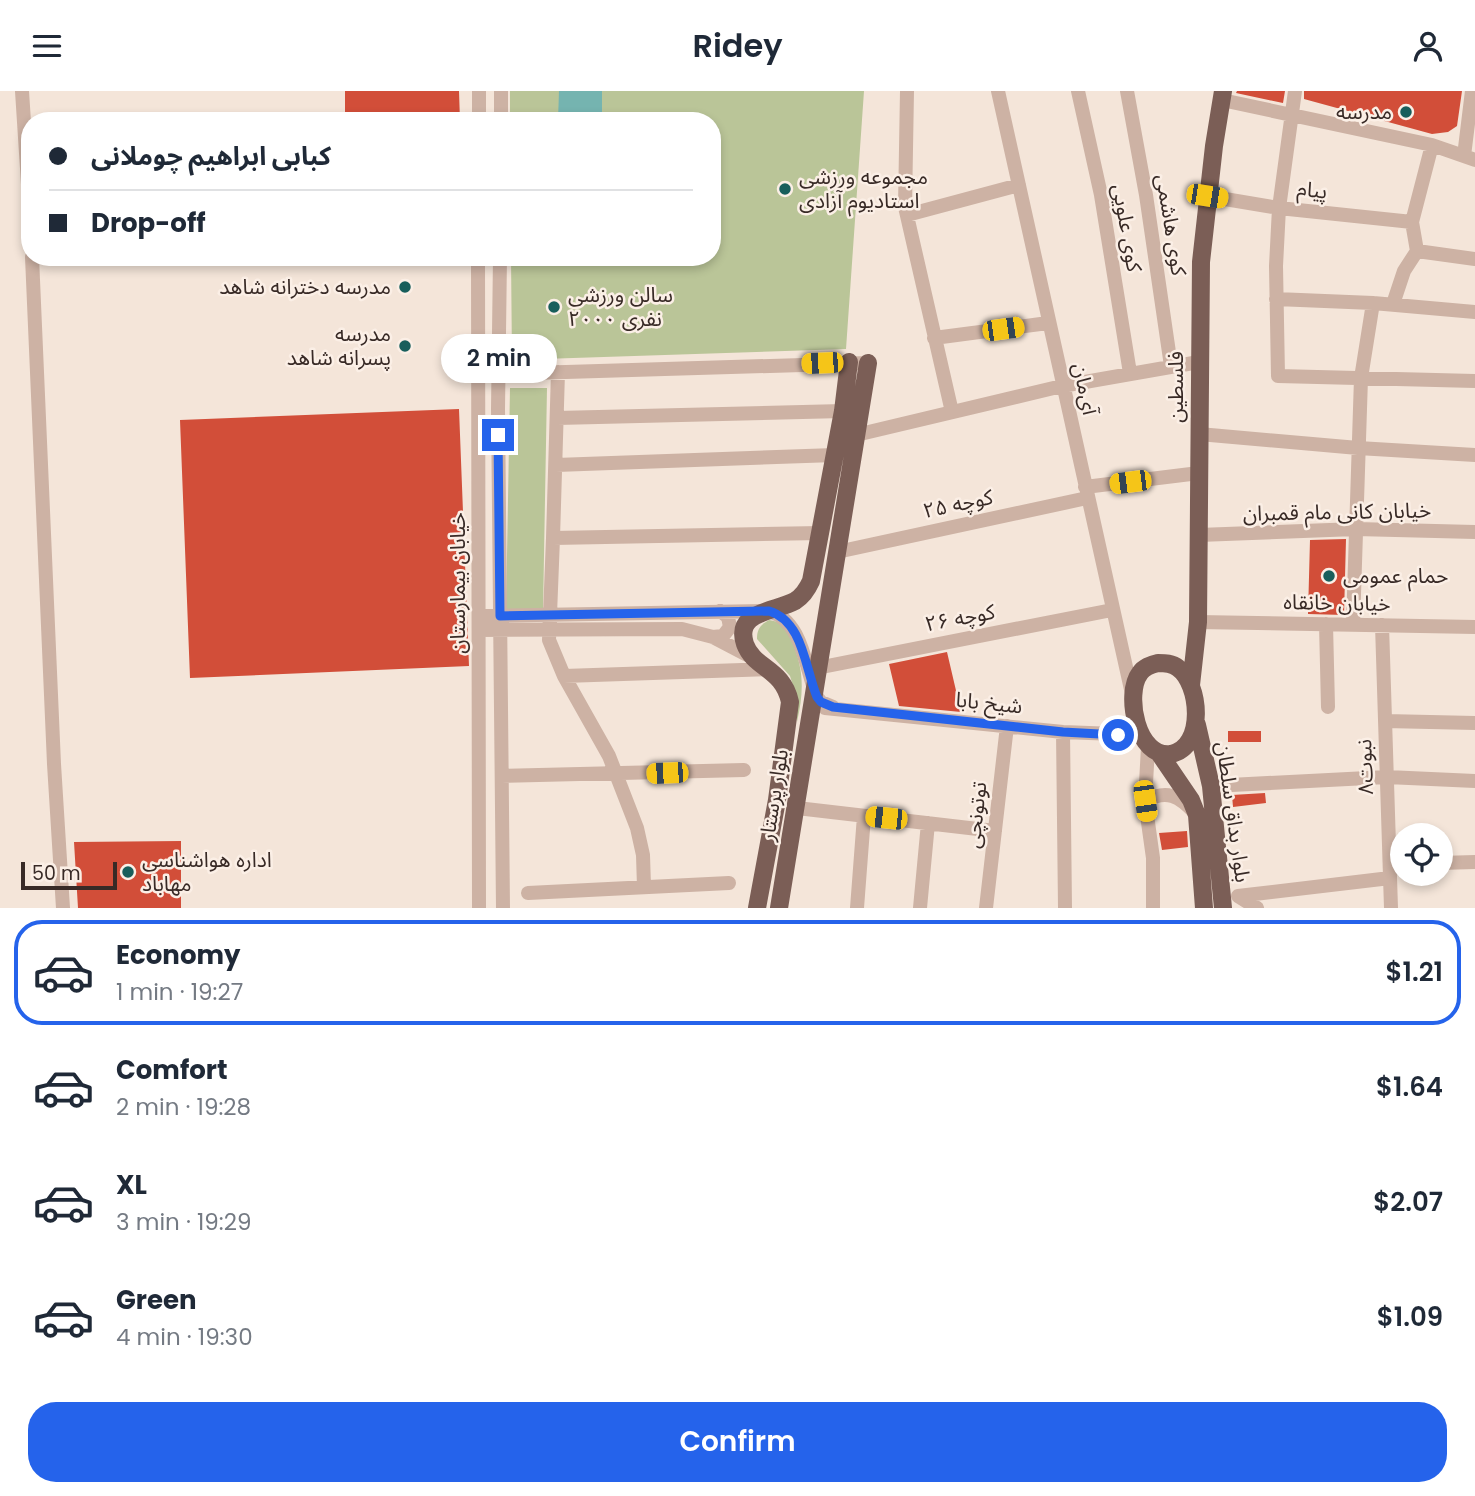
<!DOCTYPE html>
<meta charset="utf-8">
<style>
body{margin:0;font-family:Poppins,"Noto Sans Arabic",sans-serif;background:#f2f2f3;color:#1f2937;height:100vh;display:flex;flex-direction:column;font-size:26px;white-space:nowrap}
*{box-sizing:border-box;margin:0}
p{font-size:23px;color:#747a83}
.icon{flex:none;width:38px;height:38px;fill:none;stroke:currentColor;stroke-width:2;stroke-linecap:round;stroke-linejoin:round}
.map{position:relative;height:817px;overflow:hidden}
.side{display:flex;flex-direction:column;background:#fff;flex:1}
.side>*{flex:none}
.guide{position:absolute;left:21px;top:21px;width:700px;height:154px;border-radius:28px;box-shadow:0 4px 10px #0003;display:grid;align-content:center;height:154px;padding:0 28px;background:#fff}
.controls{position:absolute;left:1390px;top:732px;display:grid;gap:14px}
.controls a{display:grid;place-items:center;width:63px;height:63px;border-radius:50%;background:#fff;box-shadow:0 4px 10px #0003;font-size:35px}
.scale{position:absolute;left:21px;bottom:18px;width:96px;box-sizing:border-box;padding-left:7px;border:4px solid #382a26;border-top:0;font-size:19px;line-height:24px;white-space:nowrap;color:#382a26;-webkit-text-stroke:5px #fbefe6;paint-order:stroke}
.end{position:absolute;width:32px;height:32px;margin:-16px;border:9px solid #2563eb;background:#fff;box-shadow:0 0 0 4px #fff}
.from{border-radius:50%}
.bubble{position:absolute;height:49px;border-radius:24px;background:#fff;box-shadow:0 4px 10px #0003;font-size:23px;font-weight:600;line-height:49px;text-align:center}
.car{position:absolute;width:21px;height:42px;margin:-21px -10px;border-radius:9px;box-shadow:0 0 5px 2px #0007;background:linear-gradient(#f5c518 24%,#345 0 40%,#f5c518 0 76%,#345 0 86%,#f5c518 0)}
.guide b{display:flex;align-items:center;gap:24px;height:66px;font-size:26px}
.guide b+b{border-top:2px solid #e0e1e3}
.guide i{width:18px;height:18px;background:#1f2937}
ul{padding:12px 0 0;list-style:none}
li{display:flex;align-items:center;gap:21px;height:105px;margin:0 14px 10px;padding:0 14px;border:4px solid transparent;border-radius:28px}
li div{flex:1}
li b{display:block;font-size:26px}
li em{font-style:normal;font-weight:600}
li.on{border-color:#2563eb}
li>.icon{width:63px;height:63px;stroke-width:1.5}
.button{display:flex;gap:14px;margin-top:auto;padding:14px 28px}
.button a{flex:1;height:80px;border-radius:28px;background:#2563eb;color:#fff;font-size:28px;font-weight:600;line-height:80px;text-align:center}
header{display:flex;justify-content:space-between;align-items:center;height:91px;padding:0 28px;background:#fff;font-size:32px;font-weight:600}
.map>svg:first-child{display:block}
.green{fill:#bac598}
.water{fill:#75b4b0}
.building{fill:#d24e39}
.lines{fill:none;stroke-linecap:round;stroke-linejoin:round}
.minor{stroke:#cdb2a4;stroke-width:14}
.major{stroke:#7b5e56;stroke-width:18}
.route{stroke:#2563eb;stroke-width:9}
.poi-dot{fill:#185e5b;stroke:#fbefe6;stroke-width:2.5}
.labels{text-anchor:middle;stroke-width:5;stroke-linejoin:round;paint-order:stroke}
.poi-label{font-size:21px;fill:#382a26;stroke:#fbefe6;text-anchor:start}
.street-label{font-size:21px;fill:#382a26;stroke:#fbefe6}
</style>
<header><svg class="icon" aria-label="menu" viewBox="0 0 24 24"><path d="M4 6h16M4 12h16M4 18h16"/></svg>Ridey<svg class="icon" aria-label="person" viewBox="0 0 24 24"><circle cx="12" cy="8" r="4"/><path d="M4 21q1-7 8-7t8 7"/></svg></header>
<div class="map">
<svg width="1475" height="817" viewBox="0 0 1475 817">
<rect width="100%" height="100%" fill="#f4e5d9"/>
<path class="green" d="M510,0H864L846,258L512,269L511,166H712V30H510Z
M510,297H547L543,520H506Z
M769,529C783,531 786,537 792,550C804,579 804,600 797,631V607L790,585L757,548C757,538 760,534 769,529Z"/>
<path class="water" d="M559,0H602V30H558Z"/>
<path class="building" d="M345,0H459L460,30H345Z
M1237,0H1285L1283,12L1236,2Z
M1304,0H1462L1457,35L1448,41L1432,43L1304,8Z
M459,318L469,575L190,587L180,329Z
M1346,448L1344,524L1308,523L1310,449Z
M947,561L961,621L899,615L889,573Z
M1228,640H1261V651H1228Z
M1265,702L1266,712L1233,716L1232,704Z
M1187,740L1188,756L1162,759L1159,742Z
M181,750V817H78L74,751Z"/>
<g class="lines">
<path class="minor" d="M22,0L30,124
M907,0L905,116L952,321
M998,0L1132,603
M1078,0L1101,104L1130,282
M1127,0L1146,104L1171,275
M1295,0L1279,117L1276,175L1278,285L1475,290
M1222,9L1432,54L1475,69
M479,30V0
M501,30V0
M1464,65L1472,0
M1207,105L1279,117L1412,131
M907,124L1019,94
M1417,160L1475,168
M32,166L54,673L63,817
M478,166L479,817
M500,166L498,318L503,817
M1276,208L1373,212L1475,221
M1393,213L1404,180L1417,160L1412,131L1432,54
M934,247L1048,232
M498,283L868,272
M557,327L843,320
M1199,343L1358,357L1475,364
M856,344L1062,295L1199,271
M556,374L835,364
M1085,396L1199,382
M1199,444L1356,438L1475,441
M553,447L558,281
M837,461L1087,407
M479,525L769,520C803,530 805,577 817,606L821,611L833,616
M1198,531L1475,536
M1326,533L1328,616
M1353,534L1361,287L1373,212
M1382,534L1391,817
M479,539L682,538L713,546L755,568
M713,546L723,545L730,536L728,526L720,520
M817,577L1112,519
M564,585L769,578
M825,617L1063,641L1141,644
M1385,630L1475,632
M1063,641L1065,817
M1148,656L1145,710L1153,767V817
M502,685L744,679
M1211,695L1387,686L1475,690
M1145,710C1167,698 1179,705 1195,722
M797,717L995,740
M1440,772L1475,771
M644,796L643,764L637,737L609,665L564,585L549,549L553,447L821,442
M528,802L729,792
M1238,805L1390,787
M1238,805L1257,817
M857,817L864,725
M920,817L928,732
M986,817L1007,635"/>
<path class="major" d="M1158,572C1165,572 1172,572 1178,577C1200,592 1206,656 1171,663C1137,668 1124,603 1140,582C1144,576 1150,574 1158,572Z
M1191,594L1198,531L1201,171L1214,55L1223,0
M1197,634L1211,695L1223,817
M1159,662L1191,709L1197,724L1204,817
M757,817L777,709L790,611C783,577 754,578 745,553C734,520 775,521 795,510C803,505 807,499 811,490L843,320L849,271
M779,817L868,272"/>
</g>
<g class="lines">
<path class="route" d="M498,344L500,525L769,520C803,530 805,577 817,606L821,611L833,616L1063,641L1118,644"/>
</g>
<g class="poi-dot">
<circle cx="1406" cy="21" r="7"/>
<circle cx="785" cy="98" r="7"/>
<circle cx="405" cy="196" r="7"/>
<circle cx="554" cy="216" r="7"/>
<circle cx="405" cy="255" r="7"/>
<circle cx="1329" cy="485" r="7"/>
<circle cx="128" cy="781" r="7"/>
</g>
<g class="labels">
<g class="poi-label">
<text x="1392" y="28" text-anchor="end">مدرسه</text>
<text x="799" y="93">مجموعه ورزشی<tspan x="799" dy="24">استادیوم آزادی</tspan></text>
<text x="391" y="203" text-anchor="end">مدرسه دخترانه شاهد</text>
<text x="568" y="211">سالن ورزشی<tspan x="568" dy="24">۲۰۰۰ نفری</tspan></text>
<text x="391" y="250" text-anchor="end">مدرسه<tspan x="391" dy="24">پسرانه شاهد</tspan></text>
<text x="1343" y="492">حمام عمومی</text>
<text x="142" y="776">اداره هواشناسی<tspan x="142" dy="24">مهاباد</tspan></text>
</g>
<g class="street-label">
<text transform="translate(1312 99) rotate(6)" y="7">پیام</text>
<text transform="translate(1171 134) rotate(81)" y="7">کوی هاشمی</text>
<text transform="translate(1127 137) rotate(80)" y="7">کوی علویی</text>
<text transform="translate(1176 296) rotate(-90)" y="7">فلسطین</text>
<text transform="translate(1085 298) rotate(78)" y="7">آی‌مان</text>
<text transform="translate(958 413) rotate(-12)" y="7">کوچه ۲۵</text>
<text transform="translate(1337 421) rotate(-1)" y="7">خیابان کانی مام قمبران</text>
<text transform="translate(458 492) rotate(-90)" y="7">خیابان بیمارستان</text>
<text transform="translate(1337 512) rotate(1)" y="7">خیابان خانقاه</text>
<text transform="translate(960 527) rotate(-11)" y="7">کوچه ۲۶</text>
<text transform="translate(989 612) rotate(6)" y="7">شیخ بابا</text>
<text transform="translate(1365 676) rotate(-92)" y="7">نبوت۸</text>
<text transform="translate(774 704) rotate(-81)" y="7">بلوار پرستار</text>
<text transform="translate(1233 721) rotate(82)" y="7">بلوار بداق سلطان</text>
<text transform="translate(976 724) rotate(-84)" y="7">توتونچی</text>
</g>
</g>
</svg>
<div class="controls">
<a><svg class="icon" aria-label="locate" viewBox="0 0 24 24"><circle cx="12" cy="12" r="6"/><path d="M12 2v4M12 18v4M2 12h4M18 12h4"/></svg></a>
</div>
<div class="scale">50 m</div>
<i class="end from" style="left:1118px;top:644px"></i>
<i class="end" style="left:498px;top:344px"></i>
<div class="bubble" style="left:441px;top:243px;width:116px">2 min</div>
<i class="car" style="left:1207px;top:105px;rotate:99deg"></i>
<i class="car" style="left:1003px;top:238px;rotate:82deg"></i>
<i class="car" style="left:822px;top:272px;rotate:268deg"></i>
<i class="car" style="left:1130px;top:391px;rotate:263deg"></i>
<i class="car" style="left:667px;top:682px;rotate:268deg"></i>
<i class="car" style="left:1145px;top:710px;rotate:172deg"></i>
<i class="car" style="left:886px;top:727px;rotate:276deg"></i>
<div class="guide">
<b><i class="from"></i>کبابی ابراهیم چوملانی</b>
<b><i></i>Drop-off</b>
</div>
</div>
<section class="side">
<ul>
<li class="on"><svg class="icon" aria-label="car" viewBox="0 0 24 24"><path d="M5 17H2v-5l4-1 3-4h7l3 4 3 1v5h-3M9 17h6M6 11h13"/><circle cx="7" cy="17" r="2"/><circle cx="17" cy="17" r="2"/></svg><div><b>Economy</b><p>1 min · 19:27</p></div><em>$1.21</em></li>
<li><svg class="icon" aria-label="car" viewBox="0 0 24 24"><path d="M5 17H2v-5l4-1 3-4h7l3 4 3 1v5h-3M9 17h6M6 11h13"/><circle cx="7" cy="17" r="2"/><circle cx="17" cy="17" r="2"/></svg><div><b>Comfort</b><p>2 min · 19:28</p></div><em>$1.64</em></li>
<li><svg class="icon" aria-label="car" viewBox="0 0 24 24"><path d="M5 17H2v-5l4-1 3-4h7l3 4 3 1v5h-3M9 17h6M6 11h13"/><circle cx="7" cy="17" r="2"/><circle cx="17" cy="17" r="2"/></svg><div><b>XL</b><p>3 min · 19:29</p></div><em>$2.07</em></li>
<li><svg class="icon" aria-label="car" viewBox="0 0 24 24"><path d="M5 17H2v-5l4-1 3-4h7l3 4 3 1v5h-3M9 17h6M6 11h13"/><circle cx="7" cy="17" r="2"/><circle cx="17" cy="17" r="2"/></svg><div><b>Green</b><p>4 min · 19:30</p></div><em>$1.09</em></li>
</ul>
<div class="button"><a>Confirm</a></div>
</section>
